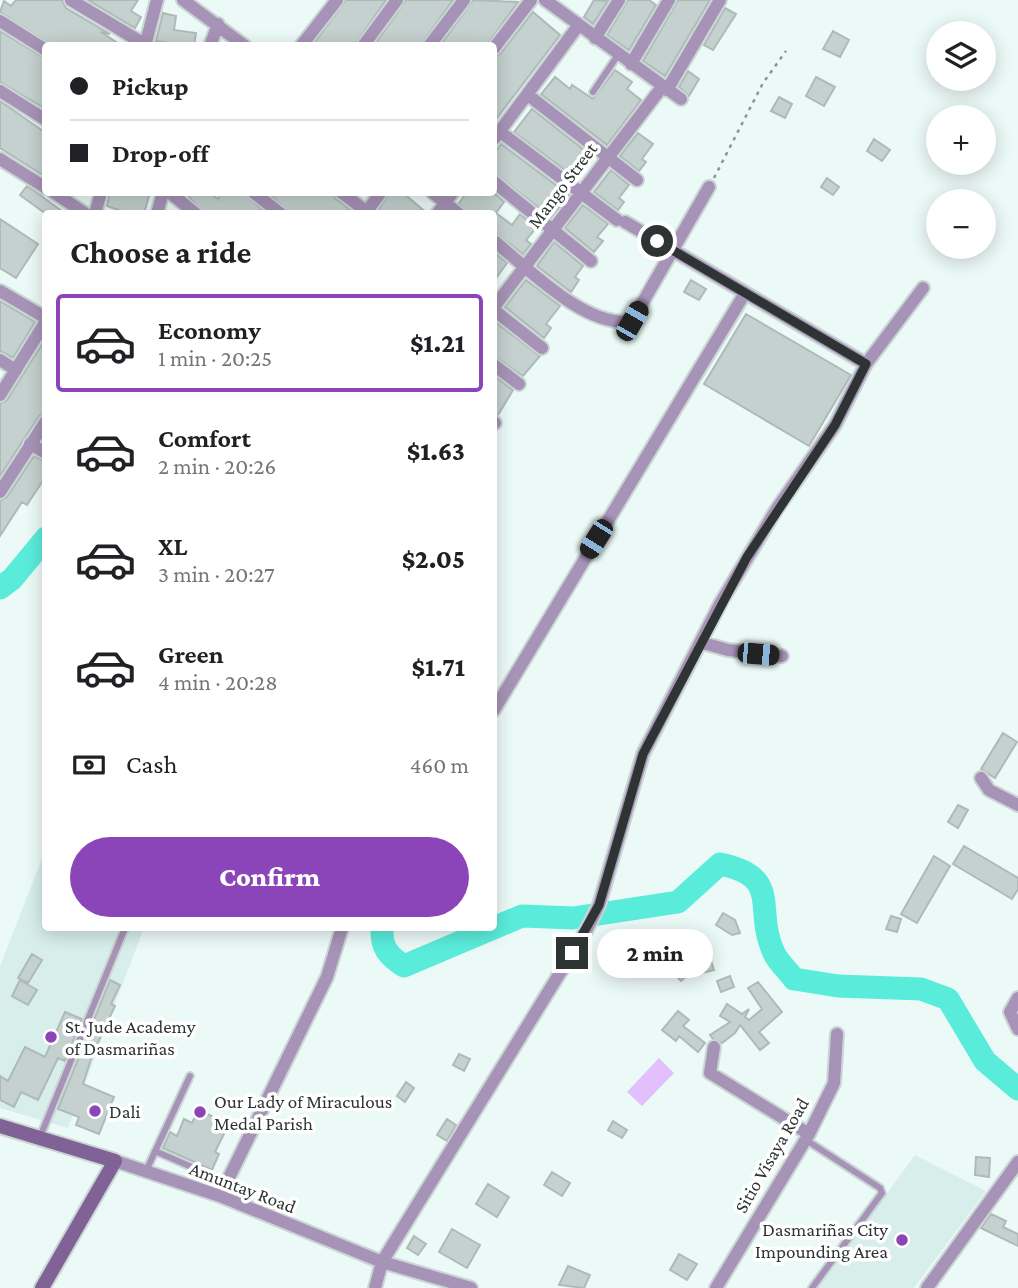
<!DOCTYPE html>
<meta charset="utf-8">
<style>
body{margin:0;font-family:"Crimson Pro",serif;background:#f2f2f2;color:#202124;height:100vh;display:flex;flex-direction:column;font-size:26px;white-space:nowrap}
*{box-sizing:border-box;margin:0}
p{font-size:23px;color:#757577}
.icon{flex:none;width:38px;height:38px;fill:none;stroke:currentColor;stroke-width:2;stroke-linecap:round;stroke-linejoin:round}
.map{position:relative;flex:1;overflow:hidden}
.side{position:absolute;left:42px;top:210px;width:455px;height:721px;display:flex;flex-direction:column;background:#fff;border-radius:7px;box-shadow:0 4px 18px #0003}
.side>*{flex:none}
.top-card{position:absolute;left:42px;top:42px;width:455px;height:154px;border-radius:7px;box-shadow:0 4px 18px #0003;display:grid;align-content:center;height:154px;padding:0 28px;background:#fff}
.controls{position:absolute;left:926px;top:21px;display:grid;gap:14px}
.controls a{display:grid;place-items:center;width:70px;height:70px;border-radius:50%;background:#fff;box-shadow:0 4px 18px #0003;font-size:35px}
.end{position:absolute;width:32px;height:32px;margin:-16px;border:9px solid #2e3433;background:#fff;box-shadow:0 0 0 4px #fff}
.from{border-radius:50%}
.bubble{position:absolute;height:49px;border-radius:24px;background:#fff;box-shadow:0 4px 18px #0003;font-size:23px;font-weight:800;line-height:49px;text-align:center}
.car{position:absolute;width:21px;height:42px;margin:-21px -10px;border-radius:9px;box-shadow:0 0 5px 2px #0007;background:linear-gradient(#222 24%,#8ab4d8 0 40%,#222 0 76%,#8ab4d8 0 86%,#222 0)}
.top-card b{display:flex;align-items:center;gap:24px;height:66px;font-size:26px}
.top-card b+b{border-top:2px solid #e0e0e0}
.top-card i{width:18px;height:18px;background:#202124}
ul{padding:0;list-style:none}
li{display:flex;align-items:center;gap:21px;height:98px;margin:0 14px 10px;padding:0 14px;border:4px solid transparent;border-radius:7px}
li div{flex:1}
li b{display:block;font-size:26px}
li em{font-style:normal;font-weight:800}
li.on{border-color:#8c45b8}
li>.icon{width:63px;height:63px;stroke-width:1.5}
h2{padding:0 28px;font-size:32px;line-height:84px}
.pay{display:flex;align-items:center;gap:18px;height:77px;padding:0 28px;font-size:26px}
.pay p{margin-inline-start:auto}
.cta{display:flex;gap:14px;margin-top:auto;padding:14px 28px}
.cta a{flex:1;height:80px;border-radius:42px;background:#8c45b8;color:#fff;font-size:28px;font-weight:800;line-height:80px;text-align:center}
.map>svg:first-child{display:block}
.built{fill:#d7eeea}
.green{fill:#e2bffd}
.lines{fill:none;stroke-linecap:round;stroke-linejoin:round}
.river{stroke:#5aecdb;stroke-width:23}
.building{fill:#c4d1cf;stroke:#adbab8;stroke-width:2}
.lane-casing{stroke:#cad6d4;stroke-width:10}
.street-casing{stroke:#cad6d4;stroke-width:16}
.secondary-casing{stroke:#cad6d4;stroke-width:18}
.path{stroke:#8c9694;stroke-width:2.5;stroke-dasharray:3.5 5;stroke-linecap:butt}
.lane{stroke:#a793b7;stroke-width:6}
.street{stroke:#a793b7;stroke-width:12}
.secondary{stroke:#806297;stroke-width:14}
.route{stroke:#2e3433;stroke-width:9}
.poi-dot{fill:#8c45b8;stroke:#fff;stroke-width:2.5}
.labels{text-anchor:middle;stroke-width:7;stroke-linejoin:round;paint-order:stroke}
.street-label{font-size:19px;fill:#2e3433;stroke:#fff}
.poi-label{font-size:19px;fill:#2e3433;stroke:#fff;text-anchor:start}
</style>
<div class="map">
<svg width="1018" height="1288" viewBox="0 0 1018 1288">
<rect width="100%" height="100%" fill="#ecfaf7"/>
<path class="built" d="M45,851L46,928H144L68,1128L0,1108V966Z
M915,1155L986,1191L914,1288H818Z"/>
<path class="green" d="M659,1058L674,1073L642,1106L627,1092Z"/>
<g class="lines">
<path class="river" d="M0,588L12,579L46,538
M382,928C381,947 388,956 404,966L522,916L573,918L678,902L720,864C784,877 753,909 774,953C778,962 788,971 794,979L838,986L921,989L948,999L985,1061L1018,1089"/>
</g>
<path class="building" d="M16,0H62L66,8L110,34L101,32L122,46H53L0,12L4,1L11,6Z
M88,0H138L131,11L141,17L135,28Z
M346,0H386L354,46H312Z
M406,0H453L420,46H374Z
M473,0L518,2L486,46H440Z
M594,0L608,1L593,24L584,17Z
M628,0H649L656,5L629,50L607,35Z
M678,0H710L665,76L643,61Z
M725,8L736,14L713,50L704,45Z
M533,12L560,35L494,122V57L501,53Z
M163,13L176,16L174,30L196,33L194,46L156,41Z
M0,31L46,59V109L0,82Z
M833,31L849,40L840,57L823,49Z
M615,70L632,82L627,89L641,100L607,145L541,94L555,77L570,89L572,85L593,99Z
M688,71L699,79L689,96L679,87Z
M816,77L835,87L824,106L806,96Z
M779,97L792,104L785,118L771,111Z
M0,101L46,133V177L0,148Z
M532,109L594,158L577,179L514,132Z
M638,133L653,144L642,159L646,162L639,171L620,156Z
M874,139L890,150L882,161L867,151Z
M501,144L569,195L551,217L494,173V154Z
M611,170L629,185L619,198L624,202L618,210L594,192Z
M827,178L839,187L833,195L821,187Z
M27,186L40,195L66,214H46L20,195Z
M110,192H137L149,196L144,214H130L107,206Z
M193,192H209L218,199L222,192H244L266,214H205L189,197Z
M268,192H332L336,199L355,214H290Z
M390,192H402L428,214H376Z
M467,192H493L504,202L496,213L512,225L520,214L536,228L526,240L531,244L523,254L494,232V214L467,213L459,203Z
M583,205L608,224L597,237L603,241L594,252L565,228Z
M0,219L38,244L16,278L0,268Z
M554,242L583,266L575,277L579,280L571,292L537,266Z
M494,252L507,263L494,281Z
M526,280L560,306L546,324L551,328L544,338L505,307Z
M691,280L706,289L699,300L684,292Z
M0,301L35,322L13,358L0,351Z
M746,314L851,375L809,446L704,384Z
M494,321L540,356L523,376L494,356Z
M46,338V412L39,416L0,476V404L7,400Z
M494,376L513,390L498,415L494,413Z
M34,456L46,462V476L27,505L22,502L0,536V501L7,497Z
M1003,733L1017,742L995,778L981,769Z
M958,805L968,810L958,828L948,822Z
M964,846L1018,878V889L1012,899L953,864Z
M934,856L950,866L917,923L901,914Z
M723,913L735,920L740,933L732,935L716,925Z
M891,916L901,919L897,932L886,929Z
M706,945L714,970L701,973L690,951Z
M32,954L42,960L28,983L18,978Z
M676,962L689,974L681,981L669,969Z
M730,976L734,987L721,992L717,981Z
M20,980L37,990L28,1005L12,996Z
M110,980L120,985L111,1004L115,1006L93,1053L83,1084L114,1097L99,1134L76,1125L79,1117L58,1109Z
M758,982L782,1012L759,1032L769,1043L760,1050L740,1025L735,1033L722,1043L713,1039L710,1035L730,1022L720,1016L727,1004L742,1014L749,1009L745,1017L749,1020L762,1009L748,988Z
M678,1011L689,1020L683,1026L705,1043L698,1052L679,1036L676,1041L662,1030Z
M65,1012L82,1019L65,1061L58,1058L38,1100L21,1092L14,1107L0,1100V1076L8,1081L25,1047L45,1057Z
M459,1054L470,1059L464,1071L453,1065Z
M406,1082L414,1088L405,1102L397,1096Z
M198,1110L225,1122L220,1133L224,1134L215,1152L219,1154L212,1170L163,1148L170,1132L177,1136L184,1119L192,1123Z
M447,1119L456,1125L447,1141L437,1135Z
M613,1121L627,1130L622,1138L608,1130Z
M976,1157L990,1158L989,1177L975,1175Z
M552,1172L570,1183L562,1196L544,1185Z
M488,1184L509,1197L497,1217L476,1204Z
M991,1214L1006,1221L1003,1227L1018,1234V1246L981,1228Z
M452,1229L480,1245L467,1268L439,1252Z
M414,1236L426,1244L418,1255L407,1248Z
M679,1254L697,1264L687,1280L670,1270Z
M568,1266L590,1275L584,1288L559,1285Z"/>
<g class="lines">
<g class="lane-casing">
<path id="lane" d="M593,92L618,55
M40,1137L125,928
M806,1140L880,1188L882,1193L812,1288
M155,1151L226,1182
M146,1171L190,1076"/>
</g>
<g class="street-casing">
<path id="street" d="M71,0L146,45
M183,0L245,46
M545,0L681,99
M0,21L46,50
M595,38L619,0
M145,46L157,0
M210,46L218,24
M301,46L337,0
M363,46L397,0
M429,46L464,0
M494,48L531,0
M631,64L669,0
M667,90L720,0
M0,91L46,120
M528,95L637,180
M499,131L617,220
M494,139L578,26
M0,159L46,188
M494,182L591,261
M53,192L86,214
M169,192L196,214
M253,192L281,214
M341,192L367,212
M432,192L459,214
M95,214L101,192
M157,214L163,192
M365,214L381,192
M437,214L453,192
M625,222L866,364
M494,241C528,268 586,329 632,321L709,187
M0,291L46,318
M494,307L662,87
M494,310L542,348
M0,360L16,370
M494,365L519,384
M0,395L46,321
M494,422L495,423
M30,444L46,453
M0,492L46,421
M703,643L728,650L782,656
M494,710L745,293
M981,778L989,790L1018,805
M1018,998L1010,1012L1018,1029
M714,1047L710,1073L809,1134
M115,1161L220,1196L382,1262L471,1288
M220,1196L327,977L342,928
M375,1288L382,1262L587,929L599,905L643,754L721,602L776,510L835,425L866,364L923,288
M716,1288L809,1134L834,1083L837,1034
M927,1288L1018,1162"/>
</g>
<g class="secondary-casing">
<path id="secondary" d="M0,1126L115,1161L42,1288"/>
</g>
<path class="path" d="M714,178L763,83L786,51"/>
<use href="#lane" class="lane"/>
<use href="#street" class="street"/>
<use href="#secondary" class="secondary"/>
</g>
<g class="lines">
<path class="route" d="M572,953L599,905L643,754L747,557L835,425L866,364L657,241"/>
</g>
<g class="poi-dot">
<circle cx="51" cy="1037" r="7"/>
<circle cx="95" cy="1111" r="7"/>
<circle cx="200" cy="1112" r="7"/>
<circle cx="902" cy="1240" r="7"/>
</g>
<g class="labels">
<g class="street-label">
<text transform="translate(562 185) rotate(-53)" y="7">Mango Street</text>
<text transform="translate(771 1155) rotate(-60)" y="7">Sitio Visaya Road</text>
<text transform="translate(243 1187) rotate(21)" y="7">Amuntay Road</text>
</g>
<g class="poi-label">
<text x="65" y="1033">St. Jude Academy<tspan x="65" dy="22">of Dasmariñas</tspan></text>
<text x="214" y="1108">Our Lady of Miraculous<tspan x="214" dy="22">Medal Parish</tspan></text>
<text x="109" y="1118">Dali</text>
<text x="888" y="1236" text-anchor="end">Dasmariñas City<tspan x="888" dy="22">Impounding Area</tspan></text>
</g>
</g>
</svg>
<div class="controls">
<a><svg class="icon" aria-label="layers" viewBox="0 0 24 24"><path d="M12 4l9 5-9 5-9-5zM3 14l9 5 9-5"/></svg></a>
<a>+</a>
<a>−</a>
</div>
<i class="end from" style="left:657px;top:241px"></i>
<i class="end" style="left:572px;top:953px"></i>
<div class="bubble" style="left:597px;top:929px;width:116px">2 min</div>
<i class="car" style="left:632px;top:321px;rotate:30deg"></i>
<i class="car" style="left:596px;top:539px;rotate:212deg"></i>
<i class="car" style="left:758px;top:654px;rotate:95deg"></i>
<div class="top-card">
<b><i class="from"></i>Pickup</b>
<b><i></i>Drop-off</b>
</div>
<section class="side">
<h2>Choose a ride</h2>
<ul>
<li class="on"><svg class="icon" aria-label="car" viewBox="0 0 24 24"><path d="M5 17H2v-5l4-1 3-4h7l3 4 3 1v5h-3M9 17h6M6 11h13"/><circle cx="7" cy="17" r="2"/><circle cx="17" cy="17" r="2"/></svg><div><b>Economy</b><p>1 min · 20:25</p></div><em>$1.21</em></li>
<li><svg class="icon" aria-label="car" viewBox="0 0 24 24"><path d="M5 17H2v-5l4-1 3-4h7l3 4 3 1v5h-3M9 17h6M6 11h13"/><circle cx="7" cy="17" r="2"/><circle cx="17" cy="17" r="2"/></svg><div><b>Comfort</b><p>2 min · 20:26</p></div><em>$1.63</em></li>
<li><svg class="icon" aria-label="car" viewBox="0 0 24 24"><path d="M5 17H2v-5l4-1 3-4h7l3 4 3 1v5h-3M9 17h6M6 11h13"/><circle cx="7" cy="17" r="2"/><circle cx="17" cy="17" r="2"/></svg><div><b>XL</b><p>3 min · 20:27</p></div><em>$2.05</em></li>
<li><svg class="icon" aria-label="car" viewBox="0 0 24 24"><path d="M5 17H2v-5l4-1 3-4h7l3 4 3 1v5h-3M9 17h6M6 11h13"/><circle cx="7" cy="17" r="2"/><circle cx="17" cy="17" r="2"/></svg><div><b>Green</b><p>4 min · 20:28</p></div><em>$1.71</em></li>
</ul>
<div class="pay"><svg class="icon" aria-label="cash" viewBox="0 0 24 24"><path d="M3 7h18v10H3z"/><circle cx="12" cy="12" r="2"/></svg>Cash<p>460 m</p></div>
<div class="cta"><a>Confirm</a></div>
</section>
</div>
